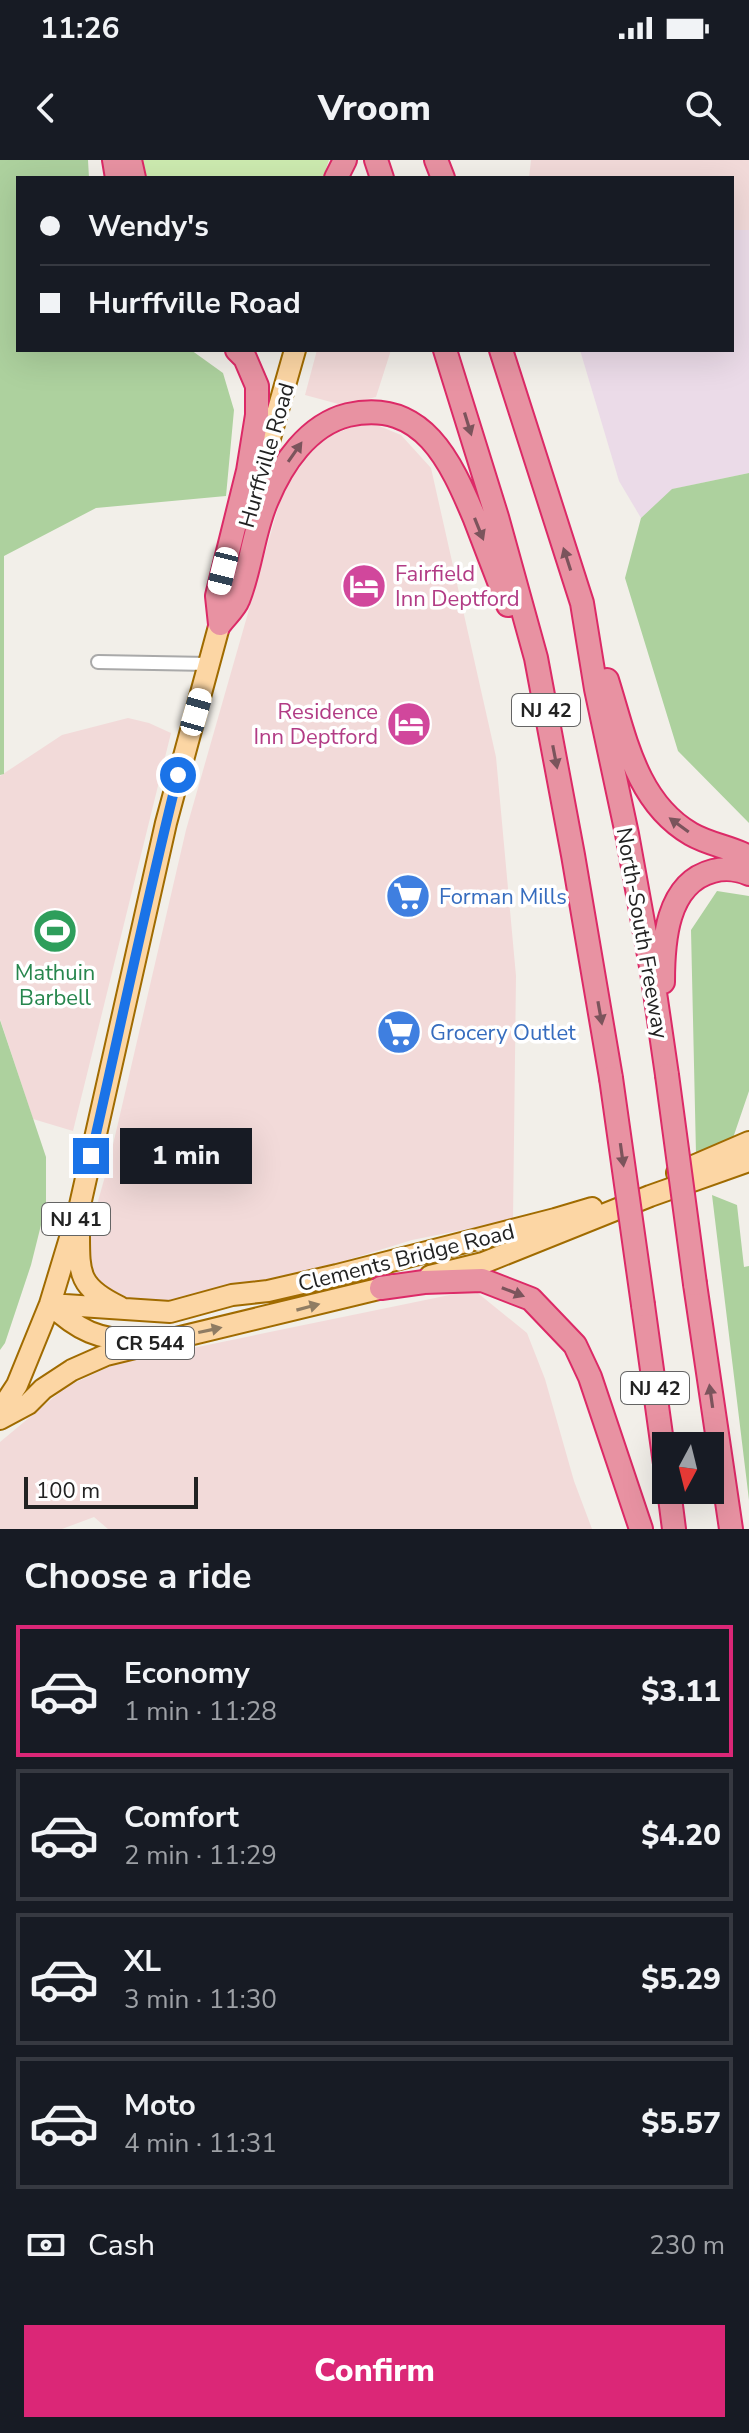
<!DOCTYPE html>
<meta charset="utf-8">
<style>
body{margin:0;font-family:"Nunito Sans",sans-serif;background:#242831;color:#f1f3f6;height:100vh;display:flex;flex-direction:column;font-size:30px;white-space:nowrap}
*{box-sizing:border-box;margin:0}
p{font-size:26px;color:#9ea1a6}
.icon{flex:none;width:44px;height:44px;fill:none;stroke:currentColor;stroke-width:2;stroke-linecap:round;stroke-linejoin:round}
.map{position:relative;height:1369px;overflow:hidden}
.drawer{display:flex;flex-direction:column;background:#171b24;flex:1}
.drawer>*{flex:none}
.guide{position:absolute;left:16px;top:16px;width:718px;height:176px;border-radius:0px;box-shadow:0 8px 32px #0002;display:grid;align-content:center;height:176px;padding:0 24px;background:#171b24}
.needle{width:52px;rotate:187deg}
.controls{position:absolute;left:652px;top:1272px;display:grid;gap:16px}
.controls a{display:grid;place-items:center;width:72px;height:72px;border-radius:0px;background:#171b24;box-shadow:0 8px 32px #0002;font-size:40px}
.scale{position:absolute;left:24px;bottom:20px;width:174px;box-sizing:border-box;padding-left:8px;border:4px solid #222;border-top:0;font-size:22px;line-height:28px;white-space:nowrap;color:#222;-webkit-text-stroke:6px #fff;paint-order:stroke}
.end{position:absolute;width:36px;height:36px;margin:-18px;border:10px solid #1a73e8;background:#fff;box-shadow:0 0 0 4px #fff}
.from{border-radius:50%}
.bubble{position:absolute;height:56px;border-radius:0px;background:#171b24;box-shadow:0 8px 32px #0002;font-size:26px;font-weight:800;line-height:56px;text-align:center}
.car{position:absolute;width:24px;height:48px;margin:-24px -12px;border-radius:10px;box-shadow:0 0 6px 2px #0007;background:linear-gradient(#fff 24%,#345 0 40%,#fff 0 76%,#345 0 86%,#fff 0)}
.guide b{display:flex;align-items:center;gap:28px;height:76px;font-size:30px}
.guide b+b{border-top:2px solid #363941}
.guide i{width:20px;height:20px;background:#f1f3f6}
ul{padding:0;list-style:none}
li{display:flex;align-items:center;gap:24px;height:132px;margin:0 16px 12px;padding:0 8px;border:4px solid #363941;border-radius:0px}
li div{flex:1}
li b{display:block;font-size:30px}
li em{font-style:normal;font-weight:800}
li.current{border-color:#db2777}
li>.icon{width:72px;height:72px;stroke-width:1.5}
h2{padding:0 24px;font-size:36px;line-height:96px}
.pay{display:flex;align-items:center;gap:20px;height:88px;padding:0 24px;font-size:30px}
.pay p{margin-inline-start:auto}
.primary-button{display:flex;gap:16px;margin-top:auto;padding:16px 24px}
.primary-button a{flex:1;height:92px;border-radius:0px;background:#db2777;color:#fff;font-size:32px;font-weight:800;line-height:92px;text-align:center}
.status{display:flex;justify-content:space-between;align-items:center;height:56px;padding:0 40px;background:#171b24;direction:ltr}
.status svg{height:22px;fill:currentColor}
header{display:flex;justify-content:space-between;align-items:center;height:104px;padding:0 24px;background:#171b24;font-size:36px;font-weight:800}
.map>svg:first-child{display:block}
.commercial{fill:#f2dad9}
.industrial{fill:#ebdbe8}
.grass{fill:#cdebb0}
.forest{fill:#add19e}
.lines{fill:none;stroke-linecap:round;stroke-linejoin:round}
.minor-casing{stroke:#a9a9a9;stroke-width:16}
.primary-casing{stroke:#a06b00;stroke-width:24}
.motorway-casing{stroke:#dc2a67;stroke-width:26}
.minor{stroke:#fff;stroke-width:12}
.primary{stroke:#fcd6a4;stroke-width:20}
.motorway{stroke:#e892a2;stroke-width:22}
.motorway-bridge-casing{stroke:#dc2a67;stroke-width:26;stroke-linecap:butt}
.motorway-bridge{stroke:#e892a2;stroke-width:22}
.oneway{fill:#7b545c}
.oneway2{fill:#8f7c63}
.route{stroke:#1a73e8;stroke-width:10}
.labels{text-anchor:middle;stroke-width:7;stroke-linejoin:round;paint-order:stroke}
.shield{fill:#fff;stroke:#646464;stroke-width:2}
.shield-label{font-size:20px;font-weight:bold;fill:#222}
.street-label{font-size:22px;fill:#222;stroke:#fff}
.hotel-label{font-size:22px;fill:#b23c85;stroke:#fff;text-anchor:start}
.shop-label{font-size:22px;fill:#366cbe;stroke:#fff;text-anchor:start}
.leisure-label{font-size:22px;fill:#27864d;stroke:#fff}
</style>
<div class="status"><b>11:26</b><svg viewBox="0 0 49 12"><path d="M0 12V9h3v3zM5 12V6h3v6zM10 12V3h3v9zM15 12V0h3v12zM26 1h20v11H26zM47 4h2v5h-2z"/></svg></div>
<header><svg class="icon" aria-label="back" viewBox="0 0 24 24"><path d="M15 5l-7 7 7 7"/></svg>Vroom<svg class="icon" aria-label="search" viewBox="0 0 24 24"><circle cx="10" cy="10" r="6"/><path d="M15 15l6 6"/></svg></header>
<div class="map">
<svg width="749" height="1369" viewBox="0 0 749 1369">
<rect width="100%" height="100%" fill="#f2efe9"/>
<path class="commercial" d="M531,0H749V70H732V18H529Z
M317,190H391L376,237L342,245L305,235Z
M367,261L401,275L431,308L496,597L516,816L513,1060L412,1080L312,1111L162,1142L128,1141L102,1134L86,1112L84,1091L109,1002L186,670L284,327L322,279Z
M128,558L149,563L171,573L73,971L33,959L0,859V616L62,575Z
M474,1130L527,1173L545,1219L574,1321L592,1369H108L94,1357L62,1369H0V1282L66,1227L115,1204Z"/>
<path class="industrial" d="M732,70H749V313L673,329L641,358L619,321L580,190H732Z"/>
<path class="grass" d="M141,0H329L323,18H144Z"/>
<path class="forest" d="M0,0H88L89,18H18V190H191L223,213L234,250L226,336L96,348L4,396V614L0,615Z
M749,313V663L678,591L625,418L641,358L672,329Z
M717,731L749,736V931L733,978L696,994L691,770Z
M0,860L46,997V1045L31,1105L5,1183L0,1190Z
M712,1035L737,1045L744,1107L749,1106V1340Z"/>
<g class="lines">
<g class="minor-casing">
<path id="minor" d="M98,502L209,504"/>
</g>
<g class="primary-casing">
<path id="primary" d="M247,359L295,190
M677,1013L749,982
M79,1071C79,1114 78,1127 120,1147
M430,1116L483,1103L650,1036L749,1001
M50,1144L170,1152L232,1135L268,1131L337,1115L555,1059L592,1048
M50,1144C77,1170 100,1181 139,1180
M0,1251L17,1225L50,1144L80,1045L166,663L224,448
M0,1259L28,1244L43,1229L72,1210L106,1195L395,1125"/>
</g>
<g class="motorway-casing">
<path id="motorway" d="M114,0L117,18
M130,0L134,18
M376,0L382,18
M436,0L443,18
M336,18L345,0
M445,190L497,357L536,498L573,695L611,918
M501,190L582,443L596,529L627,674L652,812L667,915
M220,464C226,456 235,448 238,440C251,408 253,372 267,340C282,304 308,265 348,255C423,238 451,302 475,359C486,387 497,416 508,445
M220,464L217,436L248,311L257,255V226L245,198L237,190
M607,520C625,577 636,642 691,674C710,685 731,687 749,697
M663,822C663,783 666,723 713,711C724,708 738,709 749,714
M695,1124L731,1369
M381,1128L424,1122L482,1120L531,1139L575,1185L590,1217L641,1369
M643,1145L666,1311
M669,1330L674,1369"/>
</g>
<use href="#minor" class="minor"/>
<use href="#primary" class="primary"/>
<use href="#motorway" class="motorway"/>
<g class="motorway-bridge-casing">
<path id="motorway-bridge" d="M667,915L695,1124
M611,918L643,1145"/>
</g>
<use href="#motorway-bridge" class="motorway-bridge"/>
</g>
<defs><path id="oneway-solid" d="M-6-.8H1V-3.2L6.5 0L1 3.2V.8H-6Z" transform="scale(2)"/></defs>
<g class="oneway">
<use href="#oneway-solid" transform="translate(468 264) rotate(73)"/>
<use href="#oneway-solid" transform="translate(295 292) rotate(-55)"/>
<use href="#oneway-solid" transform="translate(479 369) rotate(68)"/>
<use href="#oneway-solid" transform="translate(567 399) rotate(-108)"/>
<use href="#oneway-solid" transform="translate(555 597) rotate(79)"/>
<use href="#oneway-solid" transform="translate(679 665) rotate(-144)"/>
<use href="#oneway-solid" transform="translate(600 853) rotate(80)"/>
<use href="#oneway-solid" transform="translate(622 995) rotate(82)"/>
<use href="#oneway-solid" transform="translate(513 1132) rotate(21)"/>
<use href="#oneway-solid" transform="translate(711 1236) rotate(-98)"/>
</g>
<g class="oneway2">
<use href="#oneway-solid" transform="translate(308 1147) rotate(-15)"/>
<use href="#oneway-solid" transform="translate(210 1170) rotate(-12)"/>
</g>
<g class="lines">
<path class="route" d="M91,996C120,869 146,742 178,615"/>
</g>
<defs>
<g id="hotel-disc" transform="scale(2.3)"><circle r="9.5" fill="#d1479c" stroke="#fff"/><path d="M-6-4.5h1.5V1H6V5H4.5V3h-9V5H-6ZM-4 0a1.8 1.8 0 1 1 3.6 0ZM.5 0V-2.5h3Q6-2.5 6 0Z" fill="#fff"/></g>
<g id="supermarket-disc" transform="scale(2.3)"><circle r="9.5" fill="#3f7fe0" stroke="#fff"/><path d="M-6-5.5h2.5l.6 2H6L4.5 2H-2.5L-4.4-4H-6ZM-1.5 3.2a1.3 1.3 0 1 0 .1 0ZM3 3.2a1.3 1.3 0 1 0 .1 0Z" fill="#fff"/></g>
<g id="stadium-disc" transform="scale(2.3)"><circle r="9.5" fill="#2e9e5b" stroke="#fff"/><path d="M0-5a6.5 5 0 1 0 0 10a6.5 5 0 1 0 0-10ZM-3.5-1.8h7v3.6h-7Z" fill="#fff"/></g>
</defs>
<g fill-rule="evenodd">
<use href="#hotel-disc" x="364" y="426"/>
<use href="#hotel-disc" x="409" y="564"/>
<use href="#supermarket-disc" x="408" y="736"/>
<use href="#stadium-disc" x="55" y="771"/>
<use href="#supermarket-disc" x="399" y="872"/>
</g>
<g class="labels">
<g class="shield">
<rect x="512" y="534" width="68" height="32" rx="6"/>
<rect x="42" y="1043" width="68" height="32" rx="6"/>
<rect x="106" y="1167" width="88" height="32" rx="6"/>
<rect x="621" y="1212" width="68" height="32" rx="6"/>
</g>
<g class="shield-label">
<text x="546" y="557">NJ 42</text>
<text x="76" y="1066">NJ 41</text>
<text x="150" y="1190">CR 544</text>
<text x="655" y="1235">NJ 42</text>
</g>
<g class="street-label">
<text transform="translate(266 295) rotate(-74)" y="8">Hurffville Road</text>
<text transform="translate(643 773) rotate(80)" y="8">North-South Freeway</text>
<text transform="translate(406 1097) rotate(-14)" y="8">Clements Bridge Road</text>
</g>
<g class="hotel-label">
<text x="395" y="421">Fairfield<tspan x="395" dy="25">Inn Deptford</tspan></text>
<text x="378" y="559" text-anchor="end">Residence<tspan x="378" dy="25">Inn Deptford</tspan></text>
</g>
<g class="shop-label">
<text x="439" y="744">Forman Mills</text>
<text x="430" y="880">Grocery Outlet</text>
</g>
<g class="leisure-label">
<text x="55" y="820">Mathuin<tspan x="55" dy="25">Barbell</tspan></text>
</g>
</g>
</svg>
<div class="controls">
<a><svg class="needle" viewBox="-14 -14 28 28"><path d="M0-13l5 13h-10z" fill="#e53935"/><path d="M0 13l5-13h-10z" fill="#9ea1a6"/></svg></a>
</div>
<div class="scale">100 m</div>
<i class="end from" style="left:178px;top:615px"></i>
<i class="end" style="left:91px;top:996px"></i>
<div class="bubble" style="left:120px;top:968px;width:132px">1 min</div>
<i class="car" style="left:223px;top:411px;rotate:194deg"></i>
<i class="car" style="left:196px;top:552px;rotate:16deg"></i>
<div class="guide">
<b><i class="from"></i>Wendy's</b>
<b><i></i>Hurffville Road</b>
</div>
</div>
<section class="drawer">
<h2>Choose a ride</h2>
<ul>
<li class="current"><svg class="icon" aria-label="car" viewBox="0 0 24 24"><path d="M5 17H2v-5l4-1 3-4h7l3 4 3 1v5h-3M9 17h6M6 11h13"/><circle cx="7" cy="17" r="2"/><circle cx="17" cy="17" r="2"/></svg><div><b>Economy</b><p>1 min · 11:28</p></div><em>$3.11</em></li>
<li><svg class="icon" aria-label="car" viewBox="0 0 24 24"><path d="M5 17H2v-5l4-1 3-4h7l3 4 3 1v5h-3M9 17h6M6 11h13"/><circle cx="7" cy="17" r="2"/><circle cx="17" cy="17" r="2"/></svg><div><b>Comfort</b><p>2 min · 11:29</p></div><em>$4.20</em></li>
<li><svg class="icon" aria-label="car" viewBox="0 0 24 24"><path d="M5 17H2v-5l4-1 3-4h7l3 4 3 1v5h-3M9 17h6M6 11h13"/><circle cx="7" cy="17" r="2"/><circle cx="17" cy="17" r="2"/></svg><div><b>XL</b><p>3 min · 11:30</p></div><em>$5.29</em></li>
<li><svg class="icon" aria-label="car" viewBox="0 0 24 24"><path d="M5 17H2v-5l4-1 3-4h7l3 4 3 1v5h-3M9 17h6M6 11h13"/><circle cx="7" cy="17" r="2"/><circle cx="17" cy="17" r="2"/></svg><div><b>Moto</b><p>4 min · 11:31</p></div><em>$5.57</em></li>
</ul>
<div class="pay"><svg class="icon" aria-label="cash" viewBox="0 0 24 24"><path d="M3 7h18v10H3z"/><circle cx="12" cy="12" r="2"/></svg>Cash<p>230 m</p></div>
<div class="primary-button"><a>Confirm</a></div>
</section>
